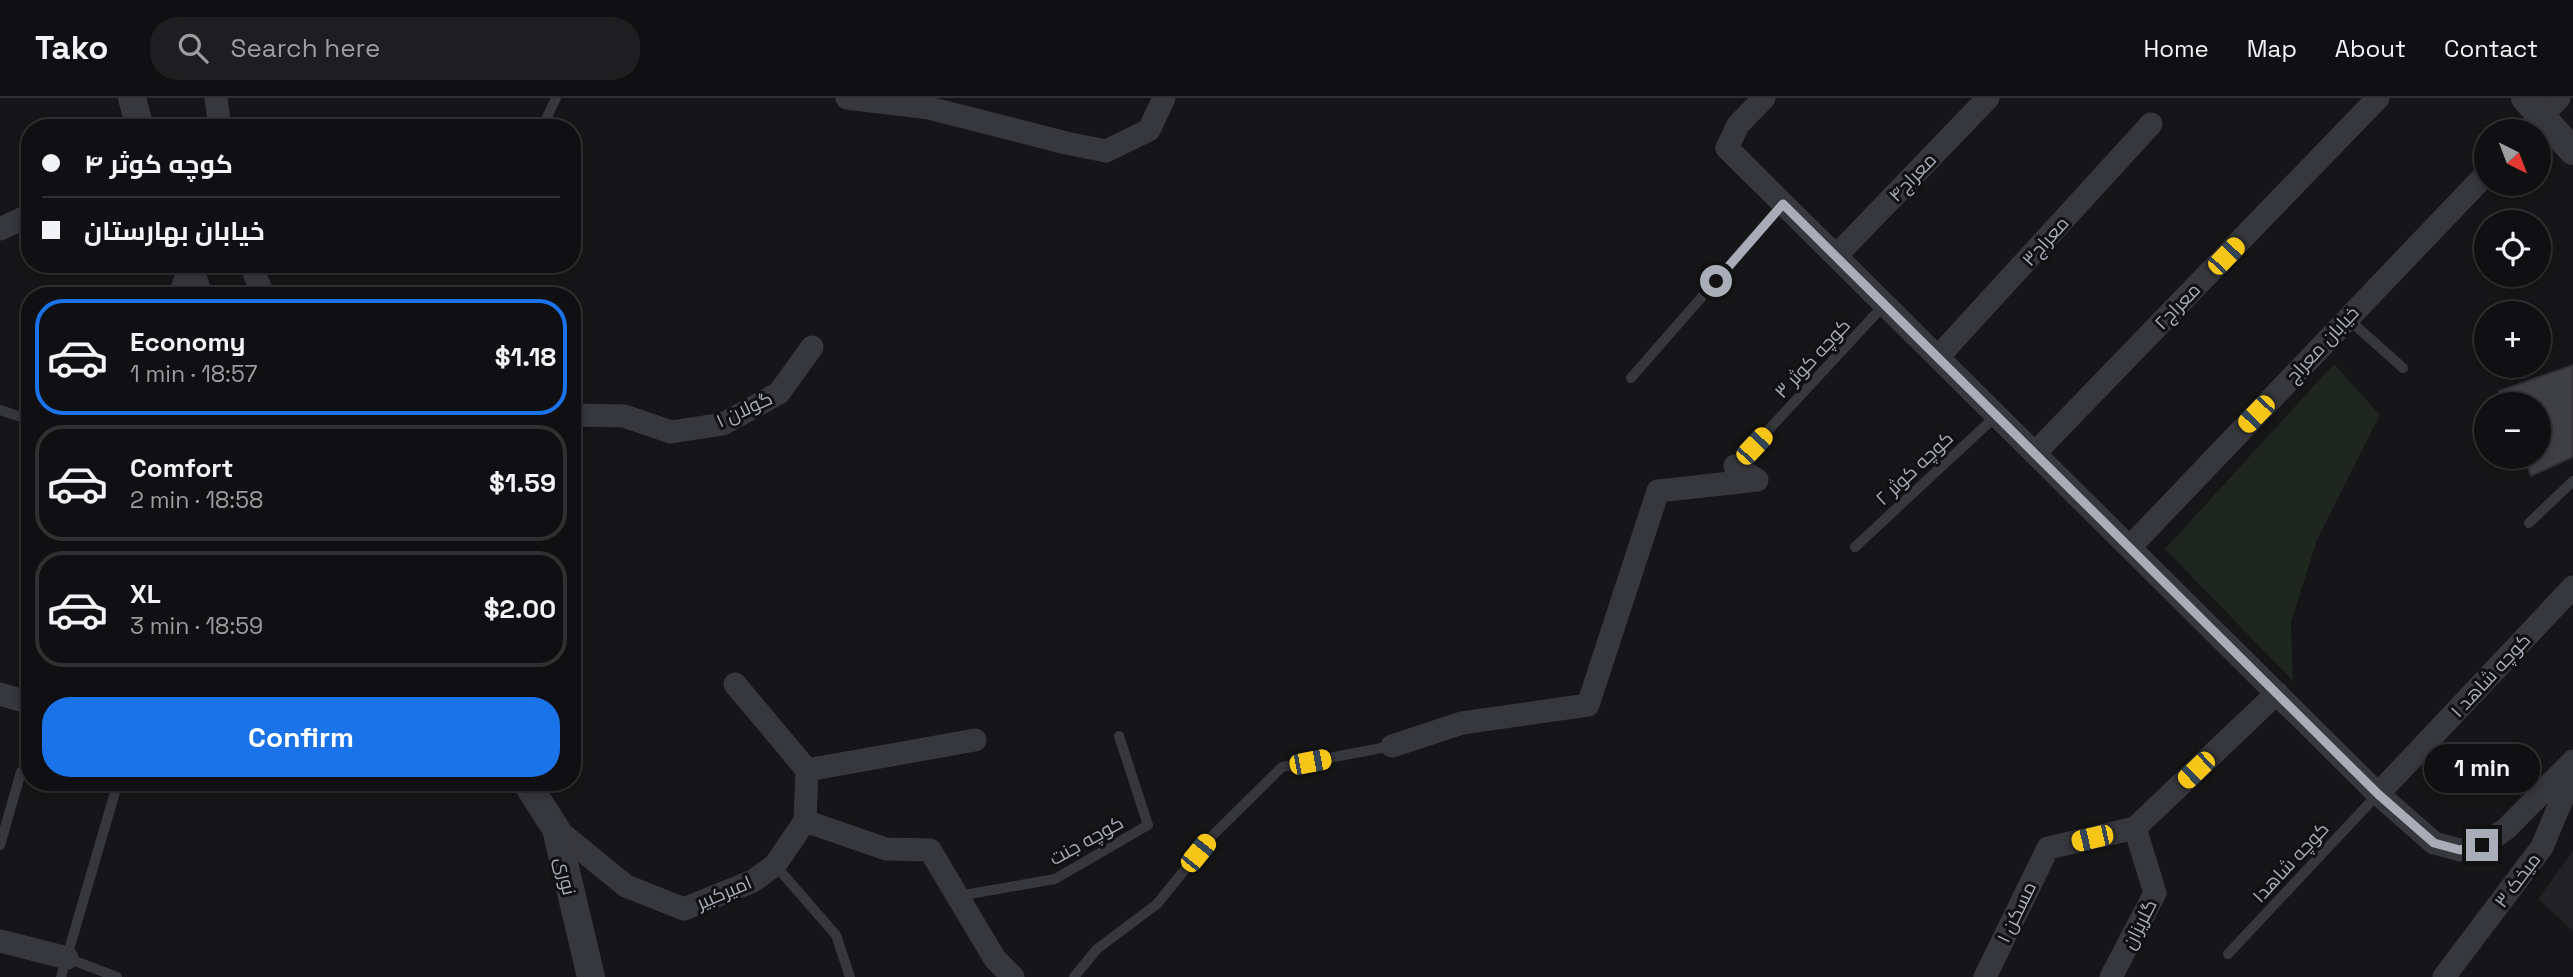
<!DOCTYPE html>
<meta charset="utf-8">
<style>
body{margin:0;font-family:"Space Grotesk",Cairo,sans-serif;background:#1e1e20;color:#f1f3f6;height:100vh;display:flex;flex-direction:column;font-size:26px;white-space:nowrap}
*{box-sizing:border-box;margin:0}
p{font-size:23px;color:#9c9d9f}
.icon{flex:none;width:38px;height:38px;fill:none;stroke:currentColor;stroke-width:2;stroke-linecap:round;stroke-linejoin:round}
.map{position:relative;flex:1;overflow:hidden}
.panel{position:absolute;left:21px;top:189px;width:560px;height:504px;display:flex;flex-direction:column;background:#101012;border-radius:28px;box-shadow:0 4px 10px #0003,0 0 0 2px #303032}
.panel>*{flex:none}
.guide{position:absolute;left:21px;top:21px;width:560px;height:154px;border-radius:28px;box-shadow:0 4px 10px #0003,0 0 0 2px #303032;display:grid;align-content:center;height:154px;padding:0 21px;background:#101012}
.needle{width:46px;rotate:138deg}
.tools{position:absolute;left:2474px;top:21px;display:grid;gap:14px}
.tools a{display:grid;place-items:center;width:77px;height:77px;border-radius:50%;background:#101012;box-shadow:0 4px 10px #0003,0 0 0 2px #303032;font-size:35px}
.end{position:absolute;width:32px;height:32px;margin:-16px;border:9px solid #a8adb8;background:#111;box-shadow:0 0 0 4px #111}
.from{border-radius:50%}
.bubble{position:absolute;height:49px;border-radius:24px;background:#101012;box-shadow:0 4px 10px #0003,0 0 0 2px #303032;font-size:23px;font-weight:700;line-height:49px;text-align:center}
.car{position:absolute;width:21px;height:42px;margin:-21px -10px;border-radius:9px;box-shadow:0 0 5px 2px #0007;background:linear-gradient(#f5c518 24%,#345 0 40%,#f5c518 0 76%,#345 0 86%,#f5c518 0)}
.guide b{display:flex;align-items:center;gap:24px;height:66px;font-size:26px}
.guide b+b{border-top:2px solid #303032}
.guide i{width:18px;height:18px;background:#f1f3f6}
ul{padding:12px 0 0;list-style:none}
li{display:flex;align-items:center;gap:21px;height:116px;margin:0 14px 10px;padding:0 7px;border:4px solid #303032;border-radius:28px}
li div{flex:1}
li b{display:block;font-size:26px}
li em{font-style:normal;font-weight:700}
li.current{border-color:#1a73e8}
li>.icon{width:63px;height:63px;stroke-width:1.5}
.cta{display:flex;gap:14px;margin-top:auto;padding:14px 21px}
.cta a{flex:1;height:80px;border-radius:28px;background:#1a73e8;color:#fff;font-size:28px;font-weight:700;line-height:80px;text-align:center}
header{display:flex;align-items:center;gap:42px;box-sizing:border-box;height:98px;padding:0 35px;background:#101012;border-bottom:2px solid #303032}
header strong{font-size:33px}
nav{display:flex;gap:38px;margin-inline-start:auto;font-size:24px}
.search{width:490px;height:63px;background:#1e1e20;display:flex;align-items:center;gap:18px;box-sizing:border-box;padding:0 24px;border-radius:28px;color:#9c9d9f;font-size:26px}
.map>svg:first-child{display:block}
.built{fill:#222225}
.green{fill:#1e261f}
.building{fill:#404145;stroke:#303034;stroke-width:2}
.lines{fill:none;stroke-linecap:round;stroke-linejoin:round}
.service{stroke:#37383d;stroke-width:10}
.minor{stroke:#37383d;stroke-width:23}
.tertiary{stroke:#37383d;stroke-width:28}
.route{stroke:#a8adb8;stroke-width:9}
.labels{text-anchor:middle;stroke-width:6;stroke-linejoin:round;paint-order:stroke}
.street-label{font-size:19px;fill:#a8adb8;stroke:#111113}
</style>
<header>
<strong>Tako</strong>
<div class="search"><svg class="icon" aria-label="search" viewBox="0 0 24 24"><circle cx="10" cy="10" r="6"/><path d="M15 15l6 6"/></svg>Search here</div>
<nav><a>Home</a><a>Map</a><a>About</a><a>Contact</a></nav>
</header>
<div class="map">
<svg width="2573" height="879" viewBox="0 0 2573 879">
<rect width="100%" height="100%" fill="#161618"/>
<path class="built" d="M2573,753V833L2538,801Z"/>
<path class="green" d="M2334,266L2380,317L2317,442L2291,524L2293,583L2165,451Z"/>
<path class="building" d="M2573,267V359L2531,378L2524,359H2539V306H2504L2499,293Z"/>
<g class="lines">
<path class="service" d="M542,30L556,0
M173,198L182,170
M2347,220L2403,270
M1631,280L1783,106
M0,312L30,322
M1735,368L1885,206
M2529,425L2573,383
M1855,449L1997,317
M0,747L21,674
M775,767L836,837L850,879
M958,798L1055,781L1148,727L1119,638
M2228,856L2378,696
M67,860L117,879
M61,879L118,684
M1074,879L1097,851L1157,806L1212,738L1282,669L1392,648"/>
<path class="minor" d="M216,0L220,30
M847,0L929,10L1066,45L1106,53L1149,32L1164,0
M1764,0L1738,27L1727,50L2378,696L2434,745L2460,752L2482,747L2506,731L2573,663
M2527,33L2559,0
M0,131L30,117
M1836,158L1988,0
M250,166L264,198
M1938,259L2151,26
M572,317L624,318L671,334L723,326L779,295L812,249
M2035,355L2378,0
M2130,449L2487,75
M735,586L807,672L805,723
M0,596L30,605
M1392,648L1462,625L1588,607L1658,393L1757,382L1735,368
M807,672L975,642
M2378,696L2573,489
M805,723L886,751L930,752L995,861L1013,879
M2135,730L2277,595
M556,731L626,788L684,811L753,783L775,767L805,723
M0,843L67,860
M1985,879L2048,750L2135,730
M2111,879L2155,795L2135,730
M2444,879L2542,749L2573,675"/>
<path class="tertiary" d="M132,0L140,30
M2525,0L2573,53
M188,166L199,198
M526,684L556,731L591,879"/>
</g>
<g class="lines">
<path class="route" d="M1716,183L1783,106L2378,696L2434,745L2460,752L2482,747"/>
</g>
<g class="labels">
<g class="street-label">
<text transform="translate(1912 79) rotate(-46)" y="7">معراج۴</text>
<text transform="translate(2045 143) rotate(-48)" y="7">معراج۳</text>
<text transform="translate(2177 208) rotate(-46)" y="7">معراج۲</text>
<text transform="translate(2322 246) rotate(-47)" y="7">خیابان معراج</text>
<text transform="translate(1812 260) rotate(-47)" y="7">کوچه کوثر ۳</text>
<text transform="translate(744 311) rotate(-25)" y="7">گولان ۱</text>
<text transform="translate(1914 370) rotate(-43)" y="7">کوچه کوثر ۲</text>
<text transform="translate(2490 577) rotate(-47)" y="7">کوچه شاهد ۱</text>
<text transform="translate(1086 742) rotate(-29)" y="7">کوچه جنت</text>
<text transform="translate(2290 764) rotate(-47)" y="7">کوچه شاهد۱</text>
<text transform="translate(566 778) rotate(77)" y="7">نوری</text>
<text transform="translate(2517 782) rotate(-53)" y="7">میخک ۳</text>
<text transform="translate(724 794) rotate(-23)" y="7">امیرکبیر</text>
<text transform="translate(2016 814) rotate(-64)" y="7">مسکن ۱</text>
<text transform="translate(2139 826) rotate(-63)" y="7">گلریزان</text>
</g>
</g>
</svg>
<div class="tools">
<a><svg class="needle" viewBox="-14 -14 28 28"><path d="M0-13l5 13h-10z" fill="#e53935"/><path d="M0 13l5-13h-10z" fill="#9c9d9f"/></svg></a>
<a><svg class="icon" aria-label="locate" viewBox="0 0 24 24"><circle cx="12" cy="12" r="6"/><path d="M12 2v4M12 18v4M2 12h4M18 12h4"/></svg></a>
<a>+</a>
<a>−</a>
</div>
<i class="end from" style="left:1716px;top:183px"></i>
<i class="end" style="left:2482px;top:747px"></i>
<div class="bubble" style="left:2424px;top:646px;width:116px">1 min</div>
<i class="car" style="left:2226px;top:158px;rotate:44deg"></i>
<i class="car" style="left:2256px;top:316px;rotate:224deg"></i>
<i class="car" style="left:1754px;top:348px;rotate:43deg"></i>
<i class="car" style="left:1310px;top:664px;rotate:79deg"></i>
<i class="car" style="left:2196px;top:672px;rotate:226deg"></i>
<i class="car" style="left:2092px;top:740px;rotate:257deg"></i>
<i class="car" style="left:1198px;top:755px;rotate:39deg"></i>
<div class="guide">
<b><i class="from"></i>کوچه کوثر ۴</b>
<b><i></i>خیابان بهارستان</b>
</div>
<section class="panel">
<ul>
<li class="current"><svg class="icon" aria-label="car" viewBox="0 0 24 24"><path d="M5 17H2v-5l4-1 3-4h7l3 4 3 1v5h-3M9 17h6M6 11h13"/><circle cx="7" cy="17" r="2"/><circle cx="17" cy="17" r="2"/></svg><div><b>Economy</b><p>1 min · 18:57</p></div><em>$1.18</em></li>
<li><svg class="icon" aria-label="car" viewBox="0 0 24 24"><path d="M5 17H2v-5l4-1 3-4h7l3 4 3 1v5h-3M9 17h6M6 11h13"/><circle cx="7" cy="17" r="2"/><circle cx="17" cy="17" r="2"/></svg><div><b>Comfort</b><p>2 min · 18:58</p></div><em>$1.59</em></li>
<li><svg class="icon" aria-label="car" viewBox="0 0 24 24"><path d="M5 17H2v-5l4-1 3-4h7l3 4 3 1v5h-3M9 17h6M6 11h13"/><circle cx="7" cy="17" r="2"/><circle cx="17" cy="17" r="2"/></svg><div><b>XL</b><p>3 min · 18:59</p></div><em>$2.00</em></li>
</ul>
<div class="cta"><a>Confirm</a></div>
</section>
</div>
